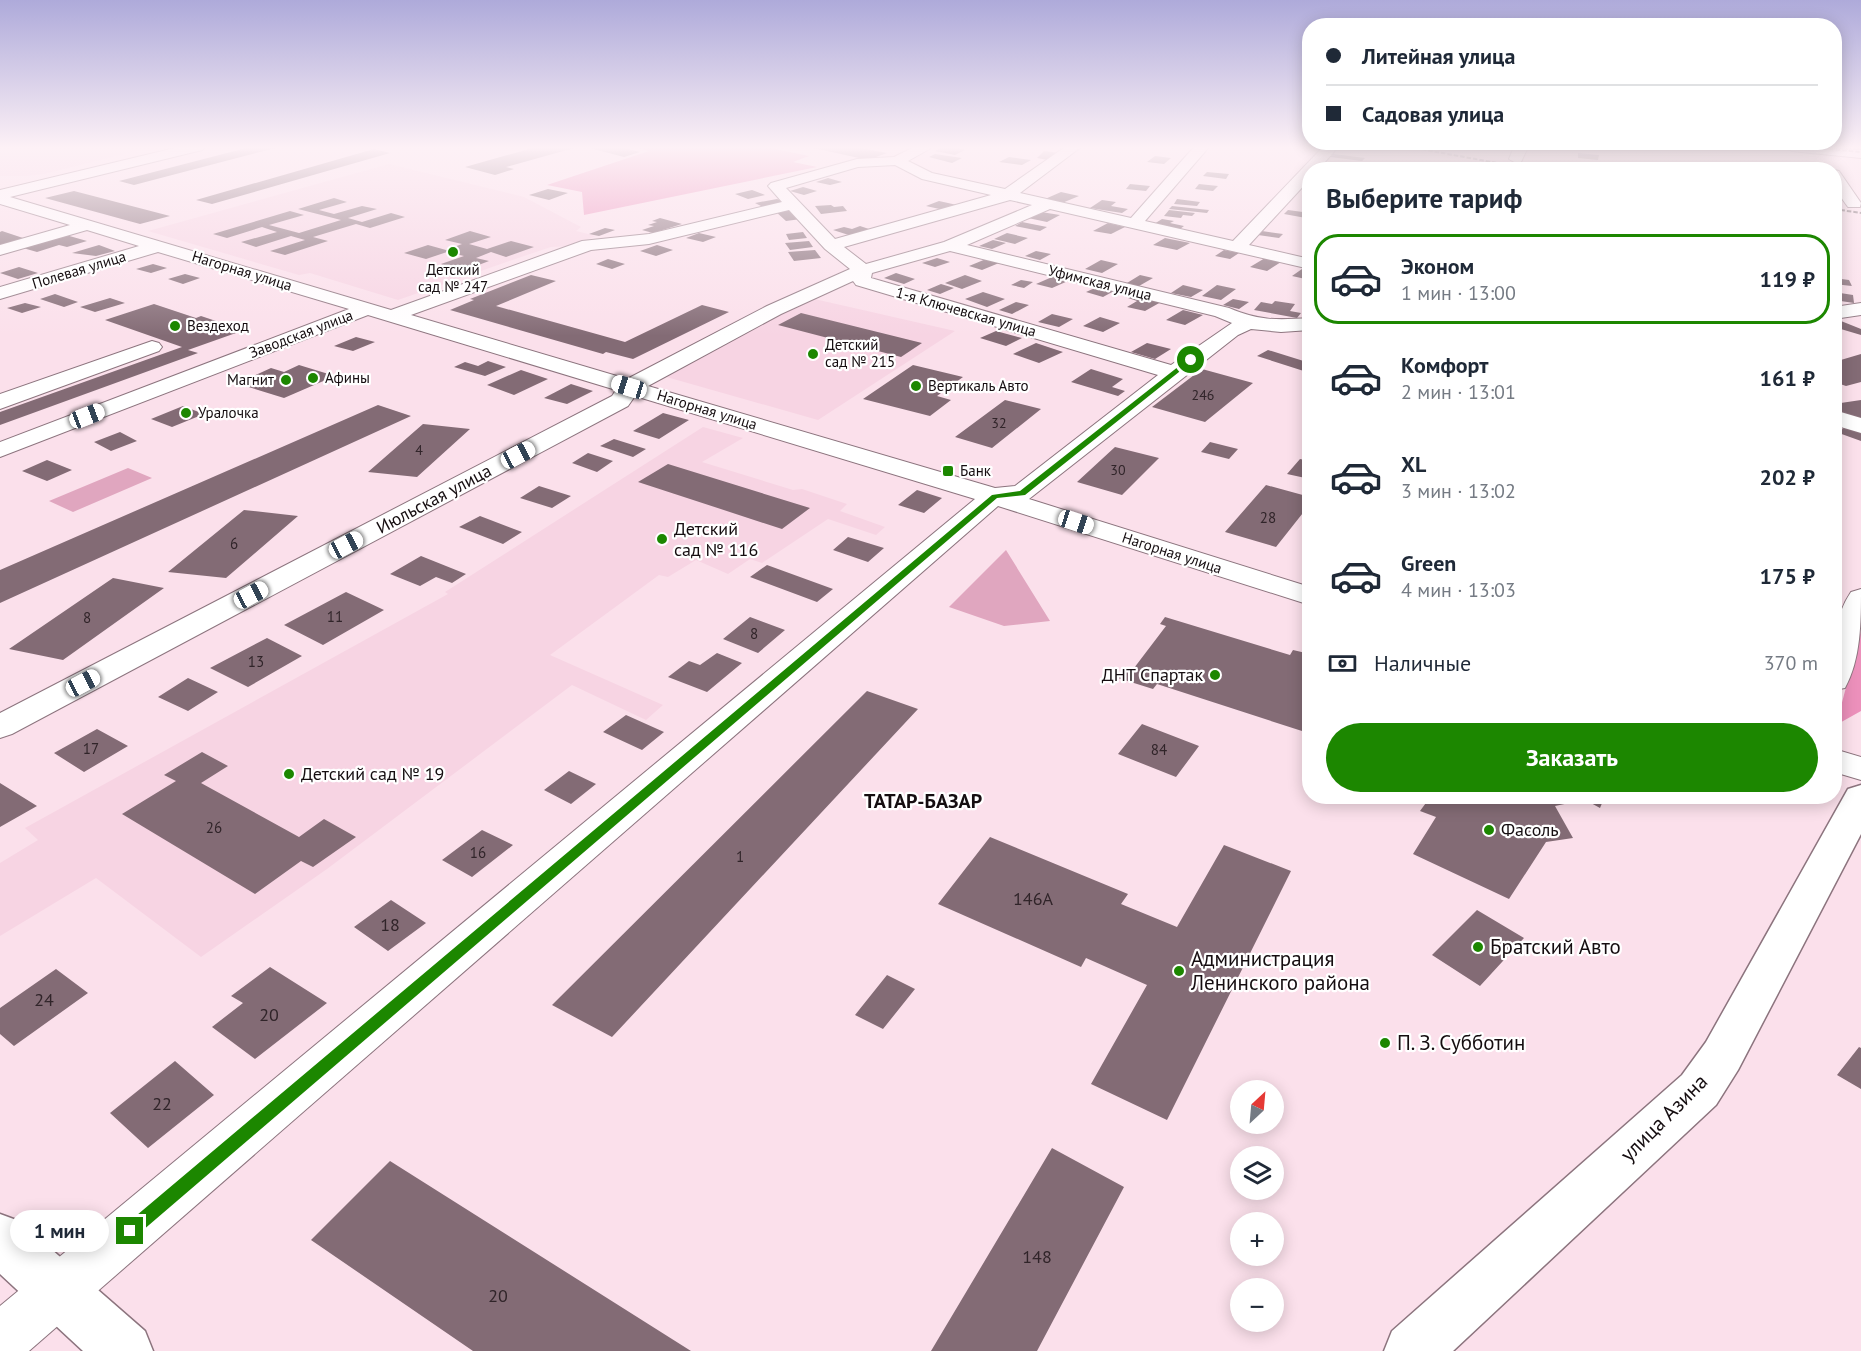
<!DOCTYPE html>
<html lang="ru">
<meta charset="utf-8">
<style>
body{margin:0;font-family:"PT Sans",sans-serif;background:#f6f6f7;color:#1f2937;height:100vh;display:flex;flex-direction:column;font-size:22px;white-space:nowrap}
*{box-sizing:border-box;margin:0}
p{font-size:20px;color:#747a83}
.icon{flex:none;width:33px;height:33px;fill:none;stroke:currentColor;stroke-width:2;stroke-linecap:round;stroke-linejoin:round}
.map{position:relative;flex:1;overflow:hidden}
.panel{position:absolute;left:1302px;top:162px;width:540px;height:642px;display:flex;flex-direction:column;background:#fff;border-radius:24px;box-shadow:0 3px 15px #0003}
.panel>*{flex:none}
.top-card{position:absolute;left:1302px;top:18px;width:540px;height:132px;border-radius:24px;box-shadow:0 3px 15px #0003;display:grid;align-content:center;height:132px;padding:0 24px;background:#fff}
.needle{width:39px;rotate:26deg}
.buttons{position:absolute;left:1230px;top:1080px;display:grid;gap:12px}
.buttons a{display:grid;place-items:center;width:54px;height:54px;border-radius:50%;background:#fff;box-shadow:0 3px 15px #0003;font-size:30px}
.end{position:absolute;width:27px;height:27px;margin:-14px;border:8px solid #1c8700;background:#fff;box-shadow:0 0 0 3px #fff}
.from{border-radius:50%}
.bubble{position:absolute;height:42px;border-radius:21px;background:#fff;box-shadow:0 3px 15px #0003;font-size:20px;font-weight:800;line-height:42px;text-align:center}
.car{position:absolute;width:18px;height:36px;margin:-18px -9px;border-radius:8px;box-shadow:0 0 4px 2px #0007;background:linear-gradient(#fff 24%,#345 0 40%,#fff 0 76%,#345 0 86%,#fff 0)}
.top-card b{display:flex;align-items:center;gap:21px;height:57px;font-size:22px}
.top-card b+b{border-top:2px solid #e0e1e3}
.top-card i{width:15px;height:15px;background:#1f2937}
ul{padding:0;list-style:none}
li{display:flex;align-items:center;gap:18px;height:90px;margin:0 12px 9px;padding:0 12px;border:3px solid transparent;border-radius:24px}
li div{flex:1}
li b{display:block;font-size:22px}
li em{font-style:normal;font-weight:800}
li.current{border-color:#1c8700}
li>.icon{width:54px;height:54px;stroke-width:1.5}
h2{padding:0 24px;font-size:27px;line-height:72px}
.pay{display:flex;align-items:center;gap:15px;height:66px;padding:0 24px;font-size:22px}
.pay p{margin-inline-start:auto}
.action{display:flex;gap:12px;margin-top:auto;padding:12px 24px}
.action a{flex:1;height:69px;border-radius:36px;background:#1c8700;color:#fff;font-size:24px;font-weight:800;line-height:69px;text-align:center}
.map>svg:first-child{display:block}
.built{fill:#f7d4e3}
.green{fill:#e0a6bf}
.forest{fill:#ec90bb}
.building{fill:#836b75}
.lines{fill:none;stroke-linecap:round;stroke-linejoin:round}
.minor-casing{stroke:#8c747e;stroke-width:2}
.major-casing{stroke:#8c747e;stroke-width:3}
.minor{fill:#fff;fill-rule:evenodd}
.major{fill:#fff;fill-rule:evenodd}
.rail{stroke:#6e5f65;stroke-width:2;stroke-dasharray:4.5 2;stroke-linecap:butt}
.route{fill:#1c8700}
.poi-dot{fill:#1c8700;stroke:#fff;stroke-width:2}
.labels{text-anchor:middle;stroke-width:4.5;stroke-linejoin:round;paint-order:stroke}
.far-number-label{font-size:14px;fill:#302429}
.far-street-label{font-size:15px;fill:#150d10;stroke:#fff}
.far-poi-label{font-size:15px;fill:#150d10;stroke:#fff;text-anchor:start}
.number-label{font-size:15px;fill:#302429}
.street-label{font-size:18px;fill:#150d10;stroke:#fff}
.poi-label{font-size:18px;fill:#150d10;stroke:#fff;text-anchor:start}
.near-number-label{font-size:18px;fill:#302429}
.neighbourhood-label{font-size:20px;font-weight:bold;fill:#150d10;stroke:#fff}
.near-poi-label{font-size:21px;fill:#150d10;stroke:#fff;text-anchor:start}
.near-street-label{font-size:21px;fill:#150d10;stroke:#fff}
</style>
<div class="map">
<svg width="1861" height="1351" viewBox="0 0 1861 1351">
<rect width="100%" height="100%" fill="#fbe0eb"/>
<path class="built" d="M0,147H152L44,174L26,176H0Z
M1385,147H1432L1562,169H1511Z
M389,164L524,197L581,227L576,231L596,236L570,246L551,247L521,257L398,300L310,273L299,275L148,231Z
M810,298L955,331L818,420L663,376Z
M703,427L743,438L702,462L793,490L802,489L847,504L840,511L885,527L876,535L828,519L762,563L750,559L728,574L696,560L668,577L659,575L550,655L663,705L646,720L572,685L327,869L201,957L96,878L0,936V863L38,840L25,828L448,594L445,592Z"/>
<path class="green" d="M128,468L152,478L73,512L49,501Z
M1006,550L1050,621L1004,626L949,607Z"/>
<path class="forest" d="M634,147H766L809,156L793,162L817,167L584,215L582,192L547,185L649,151Z
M1861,631V711L1836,725Z"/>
<path class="building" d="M250,147L275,148L134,185L119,181Z
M536,147L574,148L506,167L514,169L495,175L465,167Z
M586,147H620L640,152L624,157Z
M809,147H856L887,153L868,160Z
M943,147H948L965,150L955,155L935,151Z
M374,149L390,153L212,204L196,200Z
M1044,151L1060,153L1048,160L1037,158Z
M1578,153L1599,155L1598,160L1578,158Z
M935,154L962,158L952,163L929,157Z
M1333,154L1365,158L1362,161L1330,157Z
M1155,156L1171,158L1164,164L1147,162Z
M1009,157L1031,160L1022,165L999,162Z
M1741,162L1782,166L1783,170L1743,168Z
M1207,172L1229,174L1226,179L1203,176Z
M828,178L842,182L830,185L816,182Z
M1130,184L1150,186L1146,191L1126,189Z
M1199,184L1218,186L1213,191L1195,189Z
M803,187L817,191L804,195L790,191Z
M548,189L568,193L549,200L529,195Z
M752,190L765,195L748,199L735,194Z
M74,191L170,216L140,224L45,198Z
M1061,192L1079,196L1062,203L1045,199Z
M334,198L347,202L319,210L334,214L362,206L377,209L348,218L362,222L391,213L405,217L370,228L356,224L313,237L328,241L285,255L270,251L305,240L291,236L256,247L241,242L277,232L262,227L227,238L213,234L290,211L304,215L269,225L299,233L341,220L298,209Z
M777,199L785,202L763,207L755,203Z
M1177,199L1200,202L1197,206L1174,204Z
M1102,200L1116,202L1111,206L1128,209L1122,213L1090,208Z
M939,201L957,205L944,210L926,206Z
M831,205L834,207L843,206L847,211L821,214L815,206Z
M1172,206L1209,210L1207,213L1169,209Z
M790,210L801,219L786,221L775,211Z
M1169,210L1195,213L1192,216L1183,215L1181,218L1164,216Z
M1288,210L1310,213V215L1306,218L1284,214Z
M1041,212L1060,215L1047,222L1028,218Z
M660,218L682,224L653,233L642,230L654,226L648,225L657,222L652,221Z
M1162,219L1174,221L1170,223L1184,226L1180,229L1154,224Z
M1022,222L1047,227L1040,231L1015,226Z
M1108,223L1125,227L1111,234L1093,231Z
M860,226L875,231L855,237L833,230L844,227L852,229Z
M605,228L615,230L599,236L589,234Z
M1255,230L1283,234L1279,238L1251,234Z
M2,231L23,238L0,245V232Z
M470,231L491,237L469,244L487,249L511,241L534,247L506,257L491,252L476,258L489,261L463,271L441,264L464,256L447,252L426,259L404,253L428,245L446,250L462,244L445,240Z
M803,232L807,238L789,240L786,234Z
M699,233L716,237L703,242L686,238Z
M1007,233L1028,238L1015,244L994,239Z
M66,235L87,241L67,247L59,245L37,252L23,248Z
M1165,238L1190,243L1177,250L1153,245Z
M993,240L1006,243L992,249L979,246Z
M809,241L813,247L790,250L785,243Z
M99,245L115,251L96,256L72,253Z
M657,245L673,250L656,256L640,251Z
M815,250L821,258L794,261L788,252Z
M1224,250L1239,253L1230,259L1215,256Z
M1036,251L1051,254L1040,260L1025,256Z
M937,258L950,262L935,267L922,263Z
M1265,258L1281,262L1267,271L1250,267Z
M608,259L625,264L612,269L596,264Z
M986,259L999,263L982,270L969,266Z
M1101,260L1118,264L1102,273L1085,269Z
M153,264L167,268L151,273L136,269Z
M19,267L38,273L18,279L0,273Z
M1302,269L1310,270V280L1292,276Z
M896,273L915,279L904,284L884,278Z
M185,274L200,278L183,284L168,279Z
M531,275L556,281L496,306L625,342L702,305L729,312L633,359L606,352L603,354L450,310L474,300L470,299Z
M965,275L982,281L962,289L945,283Z
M1140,275L1153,278L1139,286L1127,283Z
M1052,277L1068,281L1052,288L1036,284Z
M1834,278L1849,280L1852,286L1834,284Z
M1021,280L1033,282L1024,288L1011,285Z
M941,284L954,288L940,294L927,290Z
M1183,285L1203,290L1191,297L1171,293Z
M1217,285L1236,289L1221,300L1202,296Z
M1097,287L1114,291L1103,297L1086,292Z
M983,292L1005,299L987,307L965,299Z
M1834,292L1853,295L1854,303L1834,300Z
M55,294L78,302L64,307L40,299Z
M1134,295L1161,302L1145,311L1127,307L1137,301L1128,298Z
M110,298L125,303L95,312L80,307Z
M1233,299L1249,302L1239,309L1223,305Z
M1275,301L1295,304L1290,311L1301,313L1297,318L1254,310L1261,302L1272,304Z
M1016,302L1029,305L1012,314L999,310Z
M25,303L41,307L22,313L7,308Z
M154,304L196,318L201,316L231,326L238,324L250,328L188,350L198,353L0,425V412L182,347L105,320Z
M1183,310L1203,315L1185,325L1166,320Z
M801,313L922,343L901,357L778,325Z
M1052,314L1073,319L1059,327L1038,322Z
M1100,317L1120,323L1103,332L1083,326Z
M1841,321L1861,329V335L1834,327V323Z
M996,331L1022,338L1006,346L980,338Z
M356,337L375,342L353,351L334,346Z
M1036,343L1063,352L1039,363L1013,354Z
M1147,343L1171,349L1155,359L1131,352Z
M1268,350L1310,363V373L1257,356Z
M1861,354V382L1846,386L1834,382V362Z
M488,361L506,367L485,376L454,367L465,362L478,366Z
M299,365L335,376L284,398L242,385L245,380L271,368L284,372Z
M913,365L963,377L937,396L951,400L930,416L863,399Z
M1091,369L1123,379L1112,387L1125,391L1118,396L1071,382Z
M1202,369L1253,383L1205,422L1152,407Z
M521,370L548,379L514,395L487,385Z
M571,384L593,391L567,404L544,398Z
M1005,400L1041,409L992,448L955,437Z
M1861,400V422L1834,409V404Z
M378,405L411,416L0,603V570Z
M183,406L204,414L172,427L151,419Z
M663,413L689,420L659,439L633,431Z
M423,424L470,429L417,477L368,472Z
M1847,427L1861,432V441L1836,432Z
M120,432L137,441L111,451L94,442Z
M614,439L646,449L633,457L600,446Z
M1210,442L1238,449L1229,459L1201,452Z
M1115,447L1159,458L1122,495L1077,482Z
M588,453L613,461L597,472L572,463Z
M1300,459L1310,461V479L1287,474Z
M47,460L72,470L47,481L22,471Z
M668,464L810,508L782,529L638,482Z
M1266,485L1310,497V504L1276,547L1225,532Z
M539,486L571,496L552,508L520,498Z
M917,490L942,498L924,513L898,505Z
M244,510L298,516L226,578L168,572Z
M480,516L522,532L503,544L459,527Z
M848,537L884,548L868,562L833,550Z
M421,556L466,574L452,583L436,577L420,586L390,574Z
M767,565L833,589L817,602L750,577Z
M113,578L164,588L63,660L9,649Z
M346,592L384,610L323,645L284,625Z
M750,617L785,630L758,653L723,639Z
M1165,617L1290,655L1293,650L1310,654V717L1302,731L1157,684L1153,689L1118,678L1124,670L1131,672L1166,626L1160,624Z
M267,638L302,656L248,687L210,668Z
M717,653L742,663L707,692L668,677L689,661L700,665Z
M188,678L218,692L188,711L158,697Z
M867,691L918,709L612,1037L552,1005Z
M626,715L664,732L642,750L603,732Z
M1142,724L1199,746L1176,777L1118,754Z
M97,729L128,746L84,772L54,753Z
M202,752L228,766L201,783L299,837L324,819L356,837L313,867L301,861L255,894L122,814L176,781L164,775Z
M569,771L596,784L571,804L544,790Z
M0,783L37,806L0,827Z
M1431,796H1605L1600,808L1580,797L1574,802L1555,806L1573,838L1546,842L1509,899L1413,854L1436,817L1420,811Z
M482,830L513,845L472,877L442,860Z
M990,837L1128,894L1121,904L1177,927L1224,845L1291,871L1167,1120L1091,1084L1147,985L1086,958L1081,967L938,904Z
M391,900L426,923L388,951L354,927Z
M1477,910L1524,938L1480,986L1432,955Z
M270,967L327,1003L255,1059L212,1027L243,1003L231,996Z
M56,969L88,993L14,1046L0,1034V1008Z
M887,975L915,989L883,1029L855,1015Z
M1859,1047L1861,1048V1089L1837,1075Z
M175,1061L214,1095L148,1148L110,1113Z
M1052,1148L1124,1187L1037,1351H931Z
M390,1161L691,1351H473L311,1240Z"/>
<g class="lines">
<g class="minor-casing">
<path id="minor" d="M179,147H204L202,150L10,197L391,310L582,241L649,234L782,202L768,186L771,183L857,159L894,157L914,147H933L908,161L932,173L1005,189L1065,147H1081L1020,193L1131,218L1194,147H1209L1145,221L1233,241L1323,147H1338L1318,170H1310V179L1249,245L1310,259V269L1050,209L967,245L1229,308C1259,321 1277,320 1310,318V330L1281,332L1251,329L1238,335L1029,499L1310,587V605L998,506L29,1351H0V1306L975,499L635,396L628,406L12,734L0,738V713L612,396L616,390L368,315L0,457V442L349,309L158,252L0,299V287L139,246L87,230L0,255V245L70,225L0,204V190ZM895,165L922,179L991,195L835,239L786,188L858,167ZM1010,200L1032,205L944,242L866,264L844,247ZM789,210L825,249L850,269L767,306L627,379L411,315L591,250L649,244ZM950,251L1215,316L1232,323L1171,365L871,278L872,273ZM853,281L856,285L1158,375L1015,486L995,488L648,386L781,314Z
M1514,147H1528L1521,162L1516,163L1509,159Z
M1785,147L1861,150V158L1792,151Z
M1834,170L1839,171L1861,203L1860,207H1848C1838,193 1834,188 1834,170Z
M1861,303V315L1834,319V307Z
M152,341L159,343L162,347L159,351L0,409V394Z
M1834,410L1861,418V433L1834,425Z
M1861,589C1861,622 1861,659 1845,688L1834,690C1834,657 1831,621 1851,592Z
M1834,749L1861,757V780L1834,772Z"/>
</g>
<g class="major-casing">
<path id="major" d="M1861,785V834L1738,1070L1716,1105L1453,1351H1384L1392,1331L1682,1075L1706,1042L1848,789Z
M0,1214L19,1221L145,1331L153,1351H83L0,1274Z"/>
</g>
<use href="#minor" class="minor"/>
<use href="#major" class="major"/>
<path class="rail" d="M1409,147L1536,170
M1810,147L1861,152
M1834,209L1861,213"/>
</g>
<linearGradient id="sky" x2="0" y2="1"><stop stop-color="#aeaada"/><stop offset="0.44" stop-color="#fdf1f6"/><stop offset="1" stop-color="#fdf1f6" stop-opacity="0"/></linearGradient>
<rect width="1861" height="336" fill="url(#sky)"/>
<path class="route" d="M1188,359L1194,360L1025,495L997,498L135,1237L130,1239L124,1237L122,1231L124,1226L992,495L1020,491Z"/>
<g class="poi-dot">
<circle cx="453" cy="252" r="6"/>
<circle cx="175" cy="326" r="6"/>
<circle cx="813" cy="354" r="6"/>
<circle cx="313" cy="378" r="6"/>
<circle cx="286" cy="380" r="6"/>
<circle cx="916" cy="386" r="6"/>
<circle cx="186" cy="413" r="6"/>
<rect x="942" y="465" width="12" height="12" rx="3"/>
<circle cx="662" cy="539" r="6"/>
<circle cx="1215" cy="675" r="6"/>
<circle cx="289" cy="774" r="6"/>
<circle cx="1489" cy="830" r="6"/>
<circle cx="1478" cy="947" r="6"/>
<circle cx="1179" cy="971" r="6"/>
<circle cx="1385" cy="1043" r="6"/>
</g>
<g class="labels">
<g class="far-number-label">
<text x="1203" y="400">246</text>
<text x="999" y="428">32</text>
<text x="419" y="455">4</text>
<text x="1118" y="475">30</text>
</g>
<g class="far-street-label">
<text transform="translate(79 270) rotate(-17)" y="5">Полевая улица</text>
<text transform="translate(242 271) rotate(17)" y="5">Нагорная улица</text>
<text transform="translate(1100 283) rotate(14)" y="5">Уфимская улица</text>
<text transform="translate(966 312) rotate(16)" y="5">1-я Ключевская улица</text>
<text transform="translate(301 334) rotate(-21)" y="5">Заводская улица</text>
<text transform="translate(707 410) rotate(17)" y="5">Нагорная улица</text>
<text transform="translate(1172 553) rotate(18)" y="5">Нагорная улица</text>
</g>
<g class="far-poi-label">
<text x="453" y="275" text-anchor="middle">Детский<tspan x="453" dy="17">сад № 247</tspan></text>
<text x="187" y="331">Вездеход</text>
<text x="825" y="350">Детский<tspan x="825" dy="17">сад № 215</tspan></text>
<text x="325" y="383">Афины</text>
<text x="274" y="385" text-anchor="end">Магнит</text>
<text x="928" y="391">Вертикаль Авто</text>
<text x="198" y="418">Уралочка</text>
<text x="960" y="476">Банк</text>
</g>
<g class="number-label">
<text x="1268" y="523">28</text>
<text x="234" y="549">6</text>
<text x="335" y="622">11</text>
<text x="87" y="623">8</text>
<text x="754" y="639">8</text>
<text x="256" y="667">13</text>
<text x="91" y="754">17</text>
<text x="1159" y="755">84</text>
<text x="214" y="833">26</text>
<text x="478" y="858">16</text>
<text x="740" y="862">1</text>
</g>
<g class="street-label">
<text transform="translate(434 499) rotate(-28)" y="6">Июльская улица</text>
</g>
<g class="poi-label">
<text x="674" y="535">Детский<tspan x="674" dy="21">сад № 116</tspan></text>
<text x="1203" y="681" text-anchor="end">ДНТ Спартак</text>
<text x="301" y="780">Детский сад № 19</text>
<text x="1501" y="836">Фасоль</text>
</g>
<g class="near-number-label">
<text x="1033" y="905">146А</text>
<text x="390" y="931">18</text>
<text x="44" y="1006">24</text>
<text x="269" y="1021">20</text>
<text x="162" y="1110">22</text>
<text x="1037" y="1263">148</text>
<text x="498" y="1302">20</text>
</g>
<g class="neighbourhood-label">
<text x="923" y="808">ТАТАР-БАЗАР</text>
</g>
<g class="near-poi-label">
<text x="1490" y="954">Братский Авто</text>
<text x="1191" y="966">Администрация<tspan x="1191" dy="24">Ленинского района</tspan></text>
<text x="1397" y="1050">П. З. Субботин</text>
</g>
<g class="near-street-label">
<text transform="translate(1664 1118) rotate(-45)" y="7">улица Азина</text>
</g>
</g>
</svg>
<div class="buttons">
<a><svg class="needle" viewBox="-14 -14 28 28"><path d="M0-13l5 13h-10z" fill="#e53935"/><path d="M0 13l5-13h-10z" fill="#747a83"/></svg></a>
<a><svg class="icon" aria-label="layers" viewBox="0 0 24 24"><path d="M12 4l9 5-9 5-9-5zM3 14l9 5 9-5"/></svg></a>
<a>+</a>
<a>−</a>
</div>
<i class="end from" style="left:1191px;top:360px"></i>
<i class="end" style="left:130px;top:1231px"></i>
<div class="bubble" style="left:10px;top:1210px;width:99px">1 мин</div>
<i class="car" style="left:629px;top:387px;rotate:287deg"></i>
<i class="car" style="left:87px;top:416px;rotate:69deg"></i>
<i class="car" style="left:518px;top:455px;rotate:62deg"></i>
<i class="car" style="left:1076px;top:522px;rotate:108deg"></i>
<i class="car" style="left:346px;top:545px;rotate:62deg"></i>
<i class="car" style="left:251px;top:595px;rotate:62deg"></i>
<i class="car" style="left:83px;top:683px;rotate:62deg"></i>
<div class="top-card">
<b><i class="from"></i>Литейная улица</b>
<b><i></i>Садовая улица</b>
</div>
<section class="panel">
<h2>Выберите тариф</h2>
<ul>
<li class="current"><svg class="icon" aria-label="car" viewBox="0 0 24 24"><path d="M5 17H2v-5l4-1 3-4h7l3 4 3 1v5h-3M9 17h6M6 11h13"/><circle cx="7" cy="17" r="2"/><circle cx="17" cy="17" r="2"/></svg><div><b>Эконом</b><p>1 мин · 13:00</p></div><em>119 ₽</em></li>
<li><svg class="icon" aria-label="car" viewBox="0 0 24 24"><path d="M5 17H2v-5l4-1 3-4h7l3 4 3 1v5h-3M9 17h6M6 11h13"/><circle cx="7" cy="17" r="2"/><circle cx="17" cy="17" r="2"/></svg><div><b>Комфорт</b><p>2 мин · 13:01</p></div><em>161 ₽</em></li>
<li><svg class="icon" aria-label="car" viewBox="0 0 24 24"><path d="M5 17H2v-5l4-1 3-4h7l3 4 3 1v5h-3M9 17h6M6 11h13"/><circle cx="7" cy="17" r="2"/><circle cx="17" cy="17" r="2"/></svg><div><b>XL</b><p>3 мин · 13:02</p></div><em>202 ₽</em></li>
<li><svg class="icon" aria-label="car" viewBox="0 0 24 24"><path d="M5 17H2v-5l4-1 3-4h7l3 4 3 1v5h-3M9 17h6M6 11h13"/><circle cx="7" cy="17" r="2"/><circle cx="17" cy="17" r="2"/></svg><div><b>Green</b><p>4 мин · 13:03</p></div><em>175 ₽</em></li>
</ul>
<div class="pay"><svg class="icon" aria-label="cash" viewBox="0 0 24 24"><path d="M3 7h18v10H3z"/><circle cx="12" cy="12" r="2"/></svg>Наличные<p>370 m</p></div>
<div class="action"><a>Заказать</a></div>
</section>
</div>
